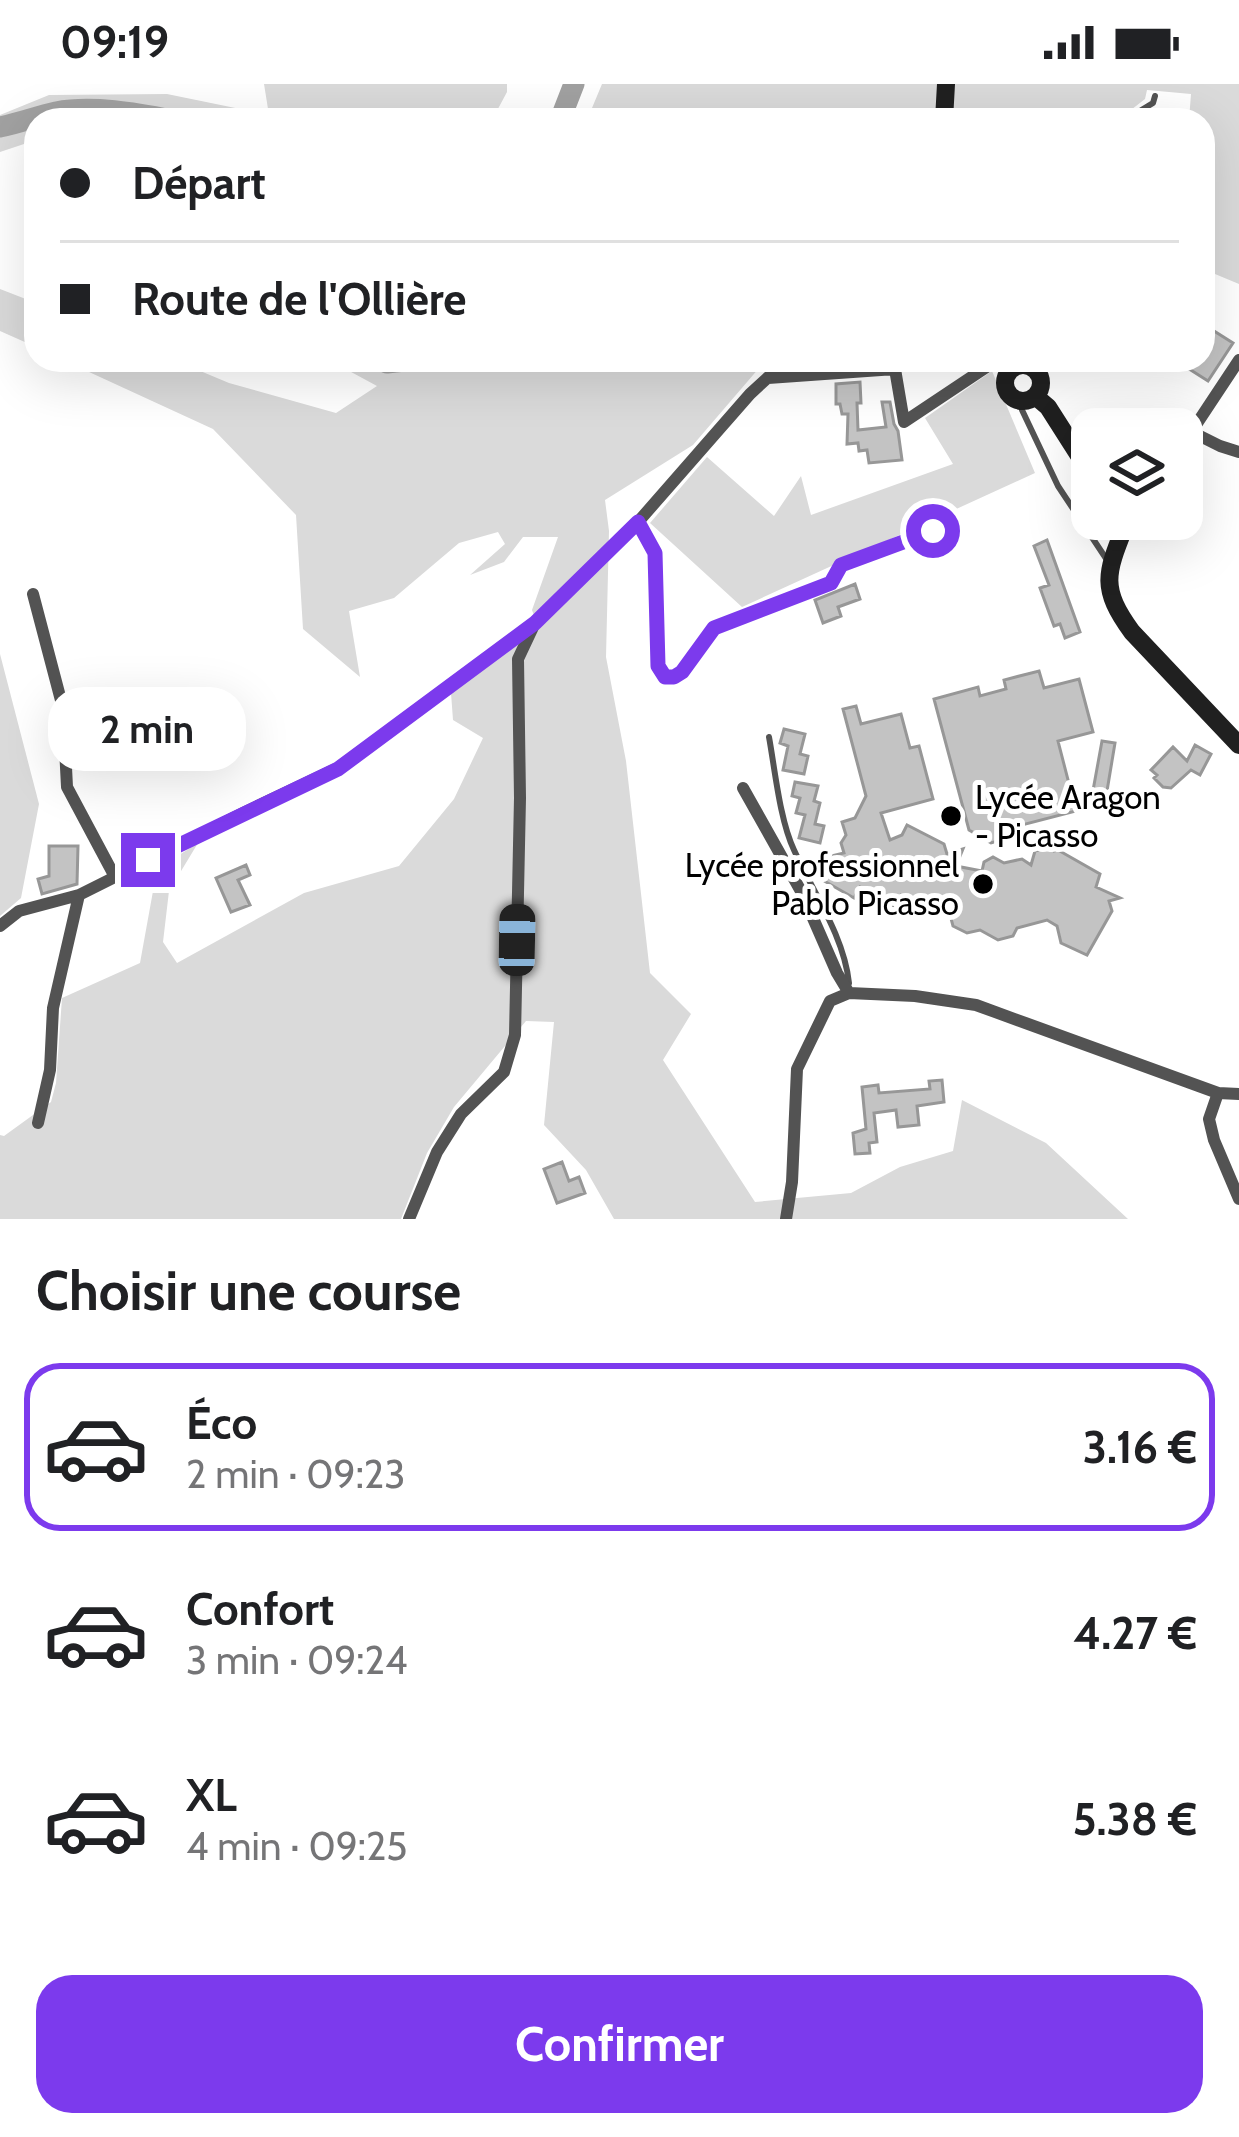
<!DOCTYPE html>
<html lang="fr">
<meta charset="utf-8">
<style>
body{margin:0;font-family:Cabin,sans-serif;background:#f6f6f6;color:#202124;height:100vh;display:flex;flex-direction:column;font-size:45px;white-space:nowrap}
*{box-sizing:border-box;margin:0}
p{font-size:39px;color:#757577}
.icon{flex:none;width:66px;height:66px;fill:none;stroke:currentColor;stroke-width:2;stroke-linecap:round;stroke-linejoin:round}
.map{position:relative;height:1135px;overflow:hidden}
.details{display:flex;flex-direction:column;background:#fff;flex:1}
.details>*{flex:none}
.guide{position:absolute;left:24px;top:24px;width:1191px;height:264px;border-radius:36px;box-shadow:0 12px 48px #0002;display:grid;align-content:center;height:264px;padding:0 36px;background:#fff}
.fabs{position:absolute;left:1071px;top:324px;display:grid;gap:24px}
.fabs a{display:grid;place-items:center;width:132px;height:132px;border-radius:24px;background:#fff;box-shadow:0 12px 48px #0002;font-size:60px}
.end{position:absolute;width:54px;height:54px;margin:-27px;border:15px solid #7c3aed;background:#fff;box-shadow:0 0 0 6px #fff}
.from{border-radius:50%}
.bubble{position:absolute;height:84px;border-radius:36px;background:#fff;box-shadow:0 12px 48px #0002;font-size:39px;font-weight:800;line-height:84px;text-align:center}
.car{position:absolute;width:36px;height:72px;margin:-36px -18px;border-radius:15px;box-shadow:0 0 9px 3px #0007;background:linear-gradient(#222 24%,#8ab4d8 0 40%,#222 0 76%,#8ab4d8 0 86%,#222 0)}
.guide b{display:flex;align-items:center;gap:42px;height:114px;font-size:45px}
.guide b+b{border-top:3px solid #e0e0e0}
.guide i{width:30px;height:30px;background:#202124}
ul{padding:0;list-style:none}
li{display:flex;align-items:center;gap:36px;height:168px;margin:0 24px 18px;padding:0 12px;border:6px solid transparent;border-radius:36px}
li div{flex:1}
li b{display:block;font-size:45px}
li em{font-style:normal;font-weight:800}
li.on{border-color:#7c3aed}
li>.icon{width:108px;height:108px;stroke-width:1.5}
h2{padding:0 36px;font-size:54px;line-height:144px}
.cta{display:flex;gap:24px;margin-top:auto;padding:24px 36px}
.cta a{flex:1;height:138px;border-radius:36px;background:#7c3aed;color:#fff;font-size:48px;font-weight:800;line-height:138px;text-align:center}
.status{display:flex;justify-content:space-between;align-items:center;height:84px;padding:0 60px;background:#fff;direction:ltr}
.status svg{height:33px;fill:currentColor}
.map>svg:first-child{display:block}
.green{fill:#dadada}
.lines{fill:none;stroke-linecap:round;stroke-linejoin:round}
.river{stroke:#a1a1a1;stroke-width:21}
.building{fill:#c3c3c3;stroke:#979797;stroke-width:3}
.lane{stroke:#535353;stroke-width:6}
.street{stroke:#535353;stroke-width:12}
.secondary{stroke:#202020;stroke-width:18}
.route{stroke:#7c3aed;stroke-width:15}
.poi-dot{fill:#000;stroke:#fff;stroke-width:4.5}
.labels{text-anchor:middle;stroke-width:10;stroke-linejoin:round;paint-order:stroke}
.poi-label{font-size:33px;fill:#000;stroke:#fff;text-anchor:start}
</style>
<div class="status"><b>09:19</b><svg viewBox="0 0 49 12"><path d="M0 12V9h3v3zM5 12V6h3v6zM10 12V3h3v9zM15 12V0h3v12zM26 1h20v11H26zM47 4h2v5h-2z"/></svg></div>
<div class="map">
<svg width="1239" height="1135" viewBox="0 0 1239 1135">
<rect width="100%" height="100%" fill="#fff"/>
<path class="green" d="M264,0H507V8L492,36H36V56L0,68V31L49,11L167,10L269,31Z
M602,0H1239V200L1203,185V36H1189L1191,10L1147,6L1145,15L1118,36H587Z
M0,205L36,219V263L0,247Z
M63,276H174L229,299L336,329L377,302L329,276H766L693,361L605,416L609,447L606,573L626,677L650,889L691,930L663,976L755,1118L851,1109L900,1083L953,1067L962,1016L1046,1059L1128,1135H614L586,1086L544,1041L554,938L526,937L454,1023L427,1069L401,1135H0V1051L4,1052L51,1018L56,999L62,914L140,879L157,785L198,759L169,807L163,858L177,879L304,809L399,782L454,715L483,654L453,636L451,609L539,545L532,526L558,453H523L504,478L470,491L505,460L498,448L459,459L394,514L349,527L360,593L303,545L296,431L213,345Z
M992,287L1035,389L742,523L650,439L707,373L774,432L801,392L811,431L953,380L925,334Z
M0,570L39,720L21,814L0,832Z"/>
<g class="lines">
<path class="river" d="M560,36L574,0
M0,43C19,39 38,32 56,28C92,21 136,29 172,36
M381,276L387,279L413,276"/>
</g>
<path class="building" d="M1203,240L1233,259L1208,297L1175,276H1203Z
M860,298L861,319H857L858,346L886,343L882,318H890L894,340L898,347L902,376L869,379L867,366L859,367L858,359L847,360L848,330H842L840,320H836V300Z
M1047,456L1080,548L1065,554L1060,540L1054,542L1040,504L1049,501L1034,462Z
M855,500L860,515L838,523L841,532L823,539L815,516Z
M1039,587L1044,604L1079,595L1093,648L1058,657L1076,727L1006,745L1008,754L991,759L969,746L934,615L978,603L980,612L1006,605L1004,596Z
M856,622L861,640L901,630L910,664L919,662L933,715L881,729L890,756L902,751L907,741L944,760L947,770L963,765L956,782L982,787L984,778L993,773L1004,779L1022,775L1031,781L1035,767L1052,763L1054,767L1058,766L1100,790L1096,803L1120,814L1109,817L1112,827L1087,871L1061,859L1057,842L1047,836L1017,844L1013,852L998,856L980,846L967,849L953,842L949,827L940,829L937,820L922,824L901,811L894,822L860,803L854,814L819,794L831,772L844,769L841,759L846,751L842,738L855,734L866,712L843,625Z
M784,645L805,650L800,670L808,672L804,690L783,686L788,662L780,659Z
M1102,657L1115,659L1104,725L1090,723Z
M1195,661L1211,670L1200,691L1191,686L1171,704L1163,703L1154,694L1157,691L1151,686L1173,663L1187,677Z
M795,698L818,702L814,717L820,719L815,740L824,742L820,759L799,754L805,731L796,729L800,714L792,712Z
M49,762H78L77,800L42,810L38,795L49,792Z
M246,781L250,791L238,796L250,821L231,828L216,794Z
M942,996L944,1018L917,1022L919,1041L898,1043L896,1026L874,1029L877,1058L869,1059L870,1069L855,1070L853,1049L866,1045L862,1003L878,1001L879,1009L930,1005L929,997Z
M562,1078L569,1097L579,1093L585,1109L557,1119L544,1085Z"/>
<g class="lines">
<path class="lane" d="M1125,36L1153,19L1155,12
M1022,317V326L1058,402L1107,476
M769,653C775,686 780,737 794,766C813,808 844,852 849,899"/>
<path class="street" d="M768,294L895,285L904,338L997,276
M1192,348L1220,362L1239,368
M1182,362L1239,276
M638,438L655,469L658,582L666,593H674L682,588L714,544L831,499L841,481L933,447
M33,510L63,624L67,703L115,793
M743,704L802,809L837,889L849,909
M0,842L19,827L79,811L245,728L338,684L534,539
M1218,1009L1209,1035L1214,1056L1239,1115
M38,1039L50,986L53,924L79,811
M409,1135L437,1068L461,1030L504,988L515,951L520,714L518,575L535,539L638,438L750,310L787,276
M786,1135L792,1098L797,985L830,917L849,909L915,912L976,921L1218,1009L1239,1010"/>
<path class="secondary" d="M944,36L946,0
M1005 299a18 18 0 1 1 36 0a18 18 0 1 1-36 0Z
M1035,312L1048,323L1092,392
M1120,435L1125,442C1106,490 1100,504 1132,548L1239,661"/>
</g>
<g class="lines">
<path class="route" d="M148,776L338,685L535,539L638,438L655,469L658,582L665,593H674L682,588L714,544L831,499L841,481L933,447"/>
</g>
<g class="poi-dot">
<circle cx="951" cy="732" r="12"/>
<circle cx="983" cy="800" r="12"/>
</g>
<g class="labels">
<g class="poi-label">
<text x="975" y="725">Lycée Aragon<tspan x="975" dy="38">- Picasso</tspan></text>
<text x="959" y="793" text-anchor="end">Lycée professionnel<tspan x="959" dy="38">Pablo Picasso</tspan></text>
</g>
</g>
</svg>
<div class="fabs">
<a><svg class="icon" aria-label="layers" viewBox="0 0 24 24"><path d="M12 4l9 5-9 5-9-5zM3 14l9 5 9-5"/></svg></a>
</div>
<i class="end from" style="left:933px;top:447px"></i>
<i class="end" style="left:148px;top:776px"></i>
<div class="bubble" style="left:48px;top:603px;width:198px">2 min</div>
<i class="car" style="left:517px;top:856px;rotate:1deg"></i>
<div class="guide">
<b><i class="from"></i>Départ</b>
<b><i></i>Route de l'Ollière</b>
</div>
</div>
<section class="details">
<h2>Choisir une course</h2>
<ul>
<li class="on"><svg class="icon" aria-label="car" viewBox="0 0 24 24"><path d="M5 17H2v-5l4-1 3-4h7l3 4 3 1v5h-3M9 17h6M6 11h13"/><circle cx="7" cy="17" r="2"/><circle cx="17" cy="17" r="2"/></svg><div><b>Éco</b><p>2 min · 09:23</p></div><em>3.16 €</em></li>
<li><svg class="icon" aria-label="car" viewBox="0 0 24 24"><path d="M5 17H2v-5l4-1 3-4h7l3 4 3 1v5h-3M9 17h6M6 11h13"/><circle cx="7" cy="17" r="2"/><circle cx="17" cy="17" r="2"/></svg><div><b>Confort</b><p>3 min · 09:24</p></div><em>4.27 €</em></li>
<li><svg class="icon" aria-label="car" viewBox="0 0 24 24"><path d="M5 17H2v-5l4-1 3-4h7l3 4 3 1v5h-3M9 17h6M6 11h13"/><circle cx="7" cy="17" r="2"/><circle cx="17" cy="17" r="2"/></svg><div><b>XL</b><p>4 min · 09:25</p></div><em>5.38 €</em></li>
</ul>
<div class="cta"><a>Confirmer</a></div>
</section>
